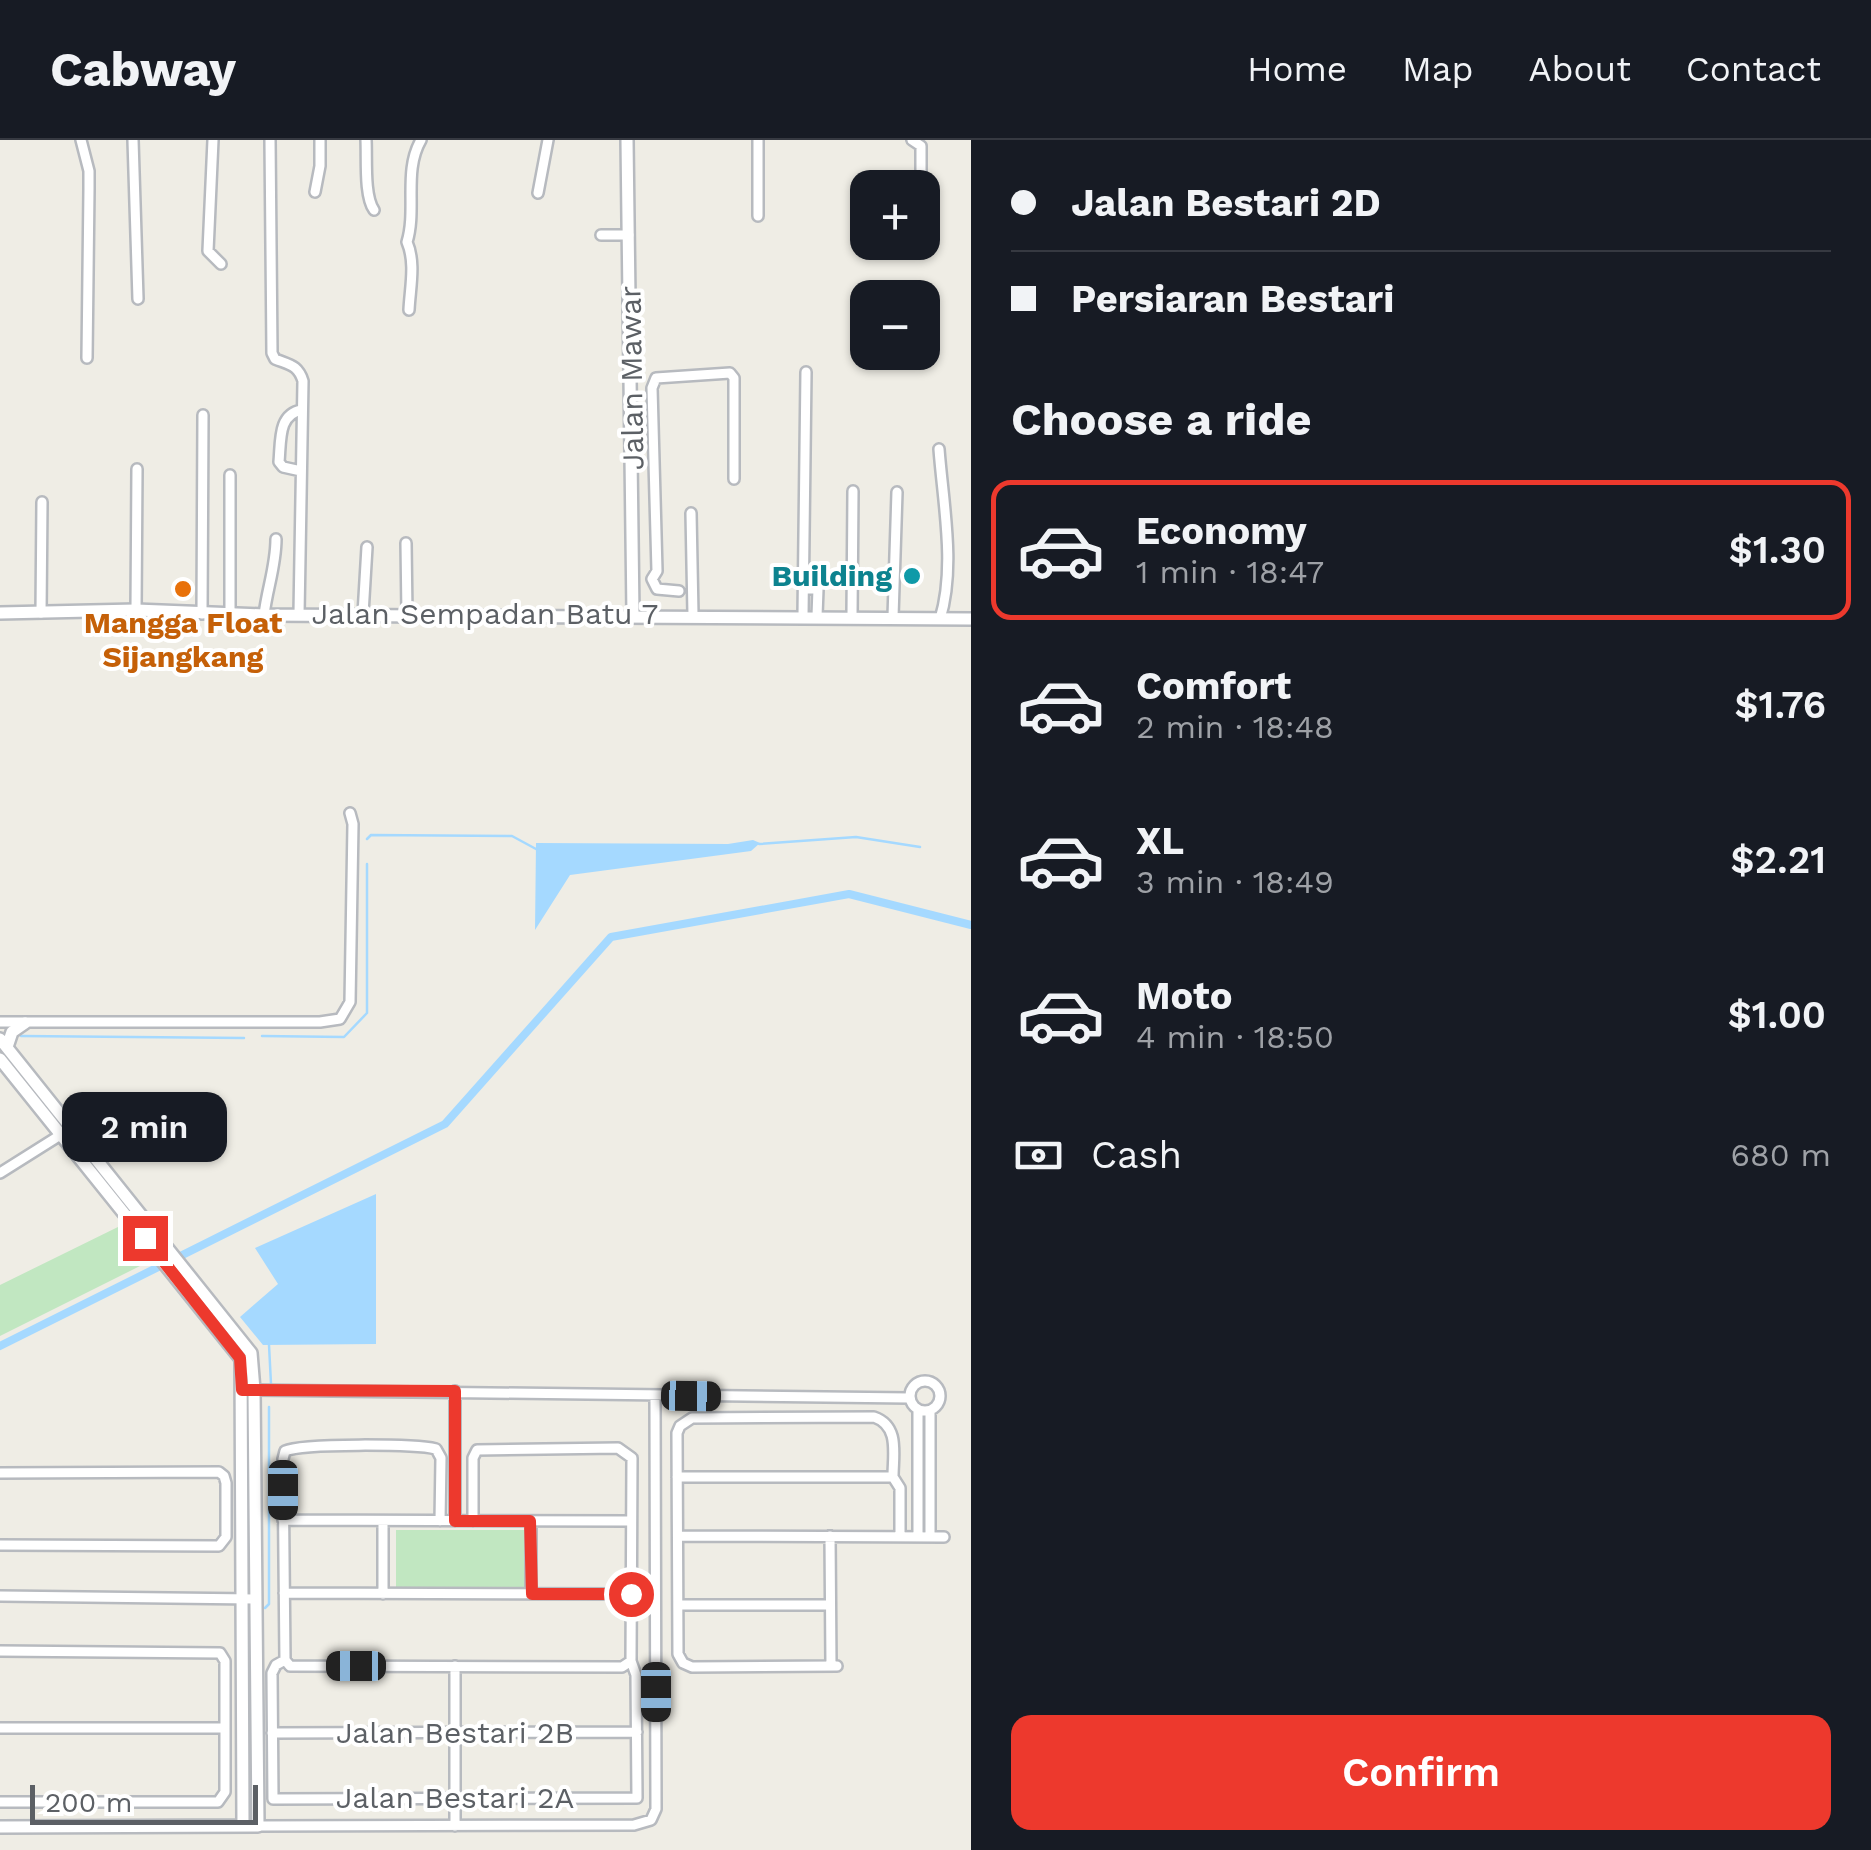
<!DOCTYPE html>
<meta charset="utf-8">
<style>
body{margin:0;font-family:"Work Sans",sans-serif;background:#242831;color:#f1f3f6;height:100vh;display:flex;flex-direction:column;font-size:38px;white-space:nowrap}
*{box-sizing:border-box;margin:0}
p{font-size:32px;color:#9ea1a6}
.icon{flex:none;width:55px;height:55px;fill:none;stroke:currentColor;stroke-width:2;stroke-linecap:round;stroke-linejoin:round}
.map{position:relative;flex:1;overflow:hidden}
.details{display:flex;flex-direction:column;background:#171b24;width:900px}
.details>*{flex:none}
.banner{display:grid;align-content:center;height:220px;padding:0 40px;background:#171b24}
.fabs{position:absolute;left:850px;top:30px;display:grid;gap:20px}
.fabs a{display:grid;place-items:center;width:90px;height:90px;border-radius:20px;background:#171b24;box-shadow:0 2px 8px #0004;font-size:50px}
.scale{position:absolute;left:30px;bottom:25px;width:228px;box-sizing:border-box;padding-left:10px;border:5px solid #5c6065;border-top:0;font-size:28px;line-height:35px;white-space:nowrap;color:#5c6065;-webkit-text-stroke:8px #fff;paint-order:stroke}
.end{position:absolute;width:45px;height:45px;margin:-22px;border:12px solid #ed392d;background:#fff;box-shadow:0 0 0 5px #fff}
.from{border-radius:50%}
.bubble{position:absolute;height:70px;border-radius:20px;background:#171b24;box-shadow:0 2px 8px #0004;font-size:32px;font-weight:600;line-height:70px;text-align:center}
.car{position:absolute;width:30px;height:60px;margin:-30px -15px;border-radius:12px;box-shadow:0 0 8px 2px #0007;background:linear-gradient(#222 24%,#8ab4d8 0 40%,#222 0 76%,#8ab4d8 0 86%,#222 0)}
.banner b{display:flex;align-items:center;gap:35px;height:95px;font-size:38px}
.banner b+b{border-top:2px solid #363941}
.banner i{width:25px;height:25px;background:#f1f3f6}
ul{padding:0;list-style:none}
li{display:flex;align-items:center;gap:30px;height:140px;margin:0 20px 15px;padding:0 20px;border:5px solid transparent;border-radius:20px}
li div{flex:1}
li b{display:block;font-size:38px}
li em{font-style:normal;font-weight:600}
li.on{border-color:#ed392d}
li>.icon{width:90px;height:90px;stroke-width:1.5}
h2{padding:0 40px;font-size:45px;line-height:120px}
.pay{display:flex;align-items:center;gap:25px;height:110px;padding:0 40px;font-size:38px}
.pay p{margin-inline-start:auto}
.action{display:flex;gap:20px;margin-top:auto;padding:20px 40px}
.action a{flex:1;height:115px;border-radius:20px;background:#ed392d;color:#fff;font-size:40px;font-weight:600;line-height:115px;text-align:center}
header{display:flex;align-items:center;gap:60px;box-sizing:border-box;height:140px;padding:0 50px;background:#171b24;border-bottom:2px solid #363941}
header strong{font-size:48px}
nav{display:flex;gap:55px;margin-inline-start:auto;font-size:35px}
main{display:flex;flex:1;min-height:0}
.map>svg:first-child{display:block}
.green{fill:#c1e7c1}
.water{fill:#a5d9ff}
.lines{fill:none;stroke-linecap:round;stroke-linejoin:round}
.stream{stroke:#a5d9ff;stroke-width:2.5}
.canal{stroke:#a5d9ff;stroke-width:8}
.minor-casing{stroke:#b7babf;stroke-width:14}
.tertiary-casing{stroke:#b7babf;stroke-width:16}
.minor{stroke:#fff;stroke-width:9}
.tertiary{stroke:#fff;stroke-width:11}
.route{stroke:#ed392d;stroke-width:12}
.culture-dot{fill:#0f9aa8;stroke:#fff;stroke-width:4}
.food-dot{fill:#e8710a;stroke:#fff;stroke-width:4}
.labels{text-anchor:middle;stroke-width:8;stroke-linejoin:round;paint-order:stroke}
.street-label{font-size:30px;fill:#5c6065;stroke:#fff}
.culture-label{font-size:30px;font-weight:bold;fill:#0d838f;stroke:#fff;text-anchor:end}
.food-label{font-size:30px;font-weight:bold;fill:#c56008;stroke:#fff}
</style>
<header>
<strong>Cabway</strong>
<nav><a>Home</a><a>Map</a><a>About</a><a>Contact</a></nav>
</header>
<main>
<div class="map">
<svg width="971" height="1710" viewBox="0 0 971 1710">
<rect width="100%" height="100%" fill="#efede5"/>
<path class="green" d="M122,1085L146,1123L0,1196V1145Z
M396,1390H528V1447H396Z"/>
<path class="water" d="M753,700L760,703L751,711L570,735L535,790L536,703L728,704Z
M376,1054V1204L263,1205L240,1177L278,1144L255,1108Z"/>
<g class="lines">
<path class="stream" d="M367,699L371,695L512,696L536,709
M759,704L856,697L920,707
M21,896L244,898
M262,896L344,897L367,873V724
M269,1205L271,1244
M265,1468L269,1464V1267"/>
<path class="canal" d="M0,1206L445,984L611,797L849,754L971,785"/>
<g class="minor-casing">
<path id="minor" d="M81,0L89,31V49L87,218
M133,0L138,159
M213,0L208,111L221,124
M270,0L272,213L275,219C290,225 298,225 303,241L299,474
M366,0C367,19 364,56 374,70
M912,0L921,6V48
M315,52L320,26V0
M538,53L548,0
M758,76V0
M601,95H629
M409,170C410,148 416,123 407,102C417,69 403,31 421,0
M939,309C943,363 956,427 940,479
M301,331L283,327L279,322C281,300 278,274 302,270
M691,373L693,475
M406,403L407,474
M803,449H818L817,476
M679,451L657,449L652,439L657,431L652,248L656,238L730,233L734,238V339
M136,470L137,329
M41,473L42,362
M202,474L203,275
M363,474L367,407
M230,475V335
M264,475C267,449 276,426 276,399
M803,476L806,232
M852,476L853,351
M893,477L897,352
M0,882H320L340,879L350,862L353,684L350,673
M0,1033L62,994
M910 1256a15 15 0 1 1 30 0a15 15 0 1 1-30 0Z
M252,1250L909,1258
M918,1270V1397
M0,1333L219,1332L224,1336L226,1343V1397L219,1406L0,1405
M677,1337H893L900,1348V1397
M283,1380L631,1381
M455,1381V1251
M531,1381V1454
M678,1396L944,1397
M830,1396L831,1526
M930,1397V1271
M284,1453L631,1454
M383,1454V1381
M0,1456L254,1459
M678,1465H830
M0,1511L220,1513L225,1521V1652L218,1662H0
M285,1520L276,1525L272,1533L273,1659L637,1658L636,1535L631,1521L632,1318L618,1308L477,1310L473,1318V1381
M285,1520L283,1319L285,1311C302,1303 415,1304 436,1309L441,1318L440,1381
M285,1520L290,1526L622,1527L631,1521
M455,1526V1686
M837,1526L692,1527L683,1523L678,1514L677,1293L680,1286L692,1278L874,1277C900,1286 893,1314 893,1337
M0,1588H225
M272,1593L637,1592
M258,1686L634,1685L651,1680L656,1669L655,1256"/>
</g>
<g class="tertiary-casing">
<path id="tertiary" d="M627,0L633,475
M0,473L136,470L264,475L971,479
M0,899L251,1213L254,1250L258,1686L0,1687
M7,907L12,892L25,883
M0,919L241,1219L243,1686"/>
</g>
<use href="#minor" class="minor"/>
<use href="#tertiary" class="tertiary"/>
</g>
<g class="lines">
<path class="route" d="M145,1098L240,1218L242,1250L455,1251V1381H530L532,1454H631"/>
</g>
<circle class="culture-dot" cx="912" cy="436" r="10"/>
<circle class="food-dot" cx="183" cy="449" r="10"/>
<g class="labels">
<g class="street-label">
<text transform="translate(632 238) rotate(-91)" y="10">Jalan Mawar</text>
<text x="485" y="484">Jalan Sempadan Batu 7</text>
<text x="455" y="1603">Jalan Bestari 2B</text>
<text x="455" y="1668">Jalan Bestari 2A</text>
</g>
<g class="culture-label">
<text x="892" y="446">Building</text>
</g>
<g class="food-label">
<text x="183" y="493">Mangga Float<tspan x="183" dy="34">Sijangkang</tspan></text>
</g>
</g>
</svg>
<div class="fabs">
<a>+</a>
<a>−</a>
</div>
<div class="scale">200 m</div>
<i class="end from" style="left:631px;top:1454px"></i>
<i class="end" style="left:145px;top:1098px"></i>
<div class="bubble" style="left:62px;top:952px;width:165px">2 min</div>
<i class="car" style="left:691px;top:1256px;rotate:91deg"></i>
<i class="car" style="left:283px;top:1350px;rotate:180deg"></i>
<i class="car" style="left:356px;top:1526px;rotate:270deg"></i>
<i class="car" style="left:656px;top:1552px;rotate:180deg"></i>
</div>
<section class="details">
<div class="banner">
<b><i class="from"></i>Jalan Bestari 2D</b>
<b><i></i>Persiaran Bestari</b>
</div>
<h2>Choose a ride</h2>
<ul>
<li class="on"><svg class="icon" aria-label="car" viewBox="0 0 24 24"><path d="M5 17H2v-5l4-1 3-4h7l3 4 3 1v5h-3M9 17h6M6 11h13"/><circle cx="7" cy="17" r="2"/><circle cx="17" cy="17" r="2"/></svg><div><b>Economy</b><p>1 min · 18:47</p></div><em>$1.30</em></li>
<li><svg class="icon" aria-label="car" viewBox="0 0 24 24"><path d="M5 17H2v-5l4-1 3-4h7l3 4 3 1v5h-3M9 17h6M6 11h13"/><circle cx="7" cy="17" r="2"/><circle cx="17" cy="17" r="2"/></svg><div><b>Comfort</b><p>2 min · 18:48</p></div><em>$1.76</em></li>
<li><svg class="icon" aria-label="car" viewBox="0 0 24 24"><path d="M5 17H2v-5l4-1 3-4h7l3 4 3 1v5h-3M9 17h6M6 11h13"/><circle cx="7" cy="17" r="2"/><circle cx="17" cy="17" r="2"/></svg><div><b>XL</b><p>3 min · 18:49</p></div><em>$2.21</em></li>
<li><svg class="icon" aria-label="car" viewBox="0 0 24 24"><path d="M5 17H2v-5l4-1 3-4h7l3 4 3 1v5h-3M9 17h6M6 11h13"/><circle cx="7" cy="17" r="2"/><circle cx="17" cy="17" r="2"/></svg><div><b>Moto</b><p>4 min · 18:50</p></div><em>$1.00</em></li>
</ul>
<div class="pay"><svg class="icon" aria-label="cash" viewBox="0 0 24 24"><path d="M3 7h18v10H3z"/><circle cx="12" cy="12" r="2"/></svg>Cash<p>680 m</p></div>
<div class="action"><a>Confirm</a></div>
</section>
</main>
